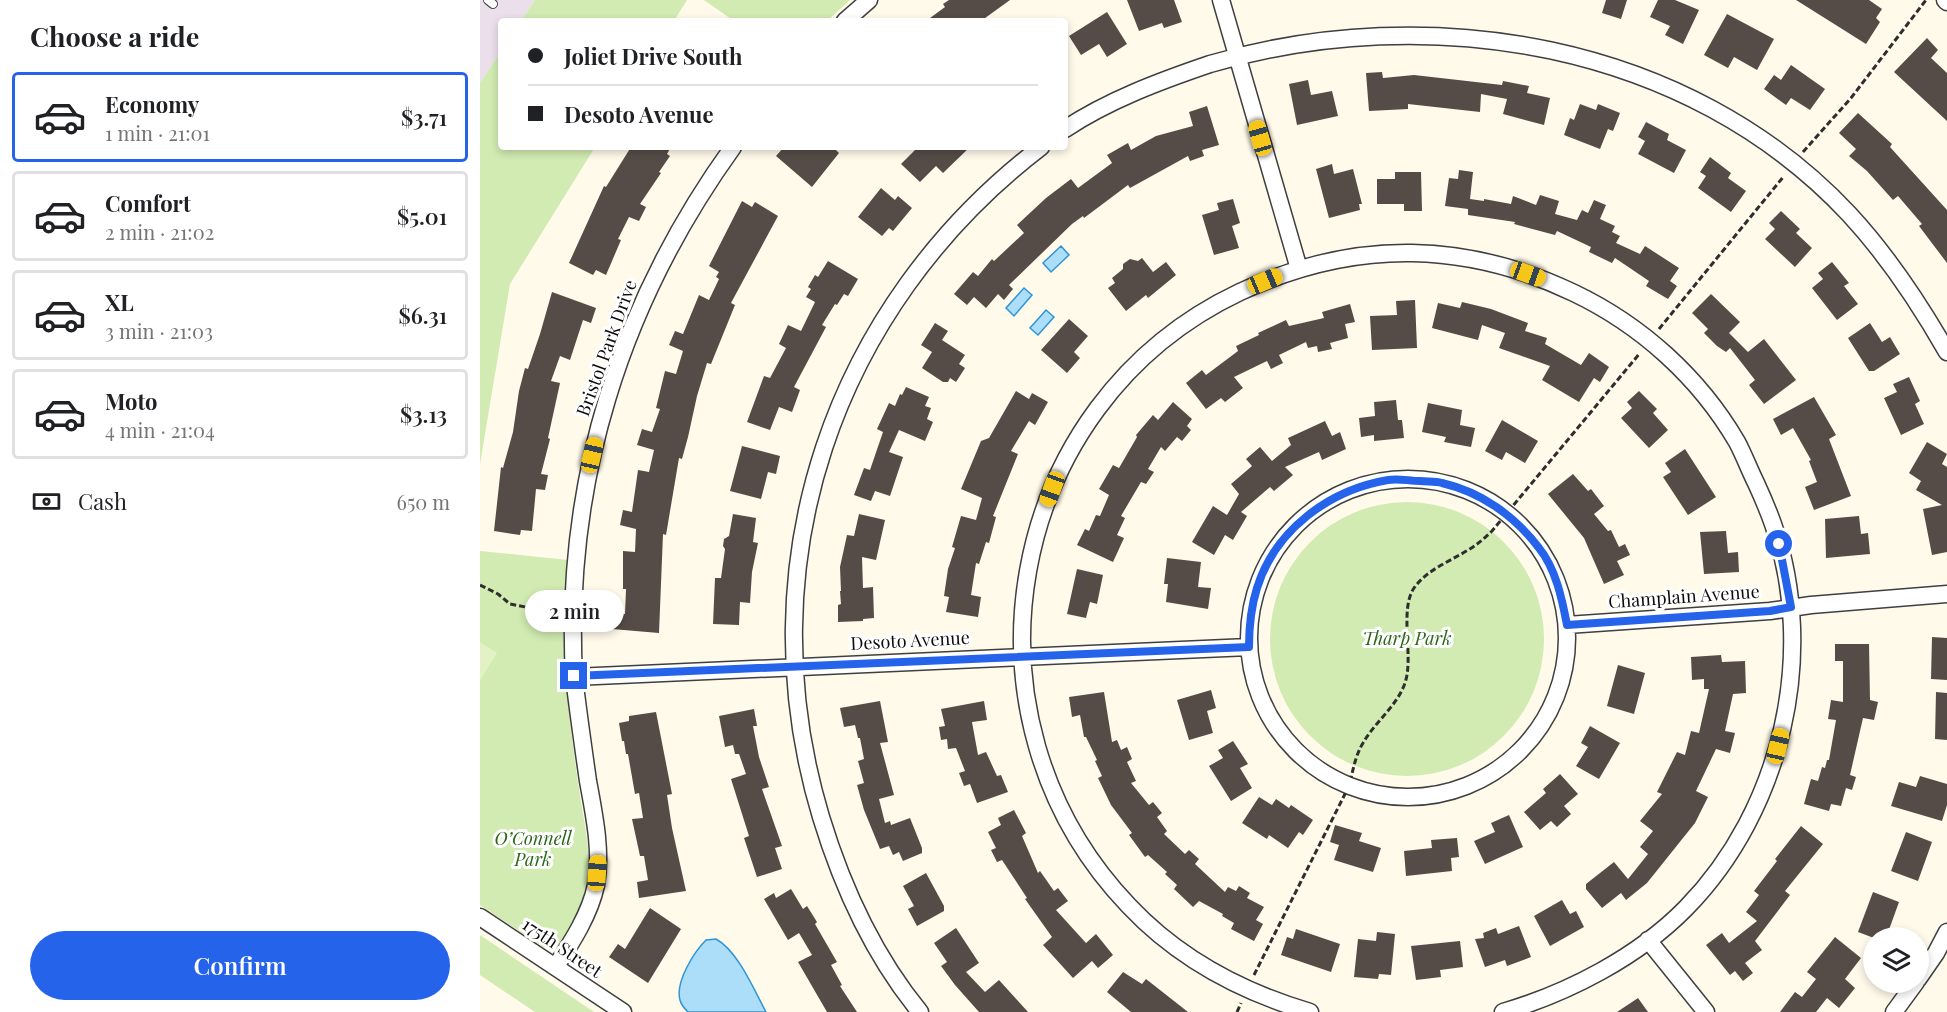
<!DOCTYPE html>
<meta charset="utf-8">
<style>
body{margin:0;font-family:"Playfair Display",serif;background:#f6f6f6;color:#202124;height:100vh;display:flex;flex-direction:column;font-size:22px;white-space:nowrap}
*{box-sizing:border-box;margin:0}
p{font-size:20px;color:#757577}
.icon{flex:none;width:33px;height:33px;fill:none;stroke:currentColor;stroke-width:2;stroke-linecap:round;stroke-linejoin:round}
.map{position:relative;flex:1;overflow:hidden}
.details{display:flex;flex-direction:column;background:#fff;width:480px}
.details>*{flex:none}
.hud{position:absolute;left:18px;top:18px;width:570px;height:132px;border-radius:6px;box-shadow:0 3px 9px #0003;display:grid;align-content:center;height:132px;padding:0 30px;background:#fff}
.buttons{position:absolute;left:1383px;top:927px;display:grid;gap:12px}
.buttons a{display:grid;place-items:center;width:66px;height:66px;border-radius:50%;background:#fff;box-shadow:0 3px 9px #0003;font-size:30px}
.end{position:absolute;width:27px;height:27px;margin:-14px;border:8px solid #2563eb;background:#fff;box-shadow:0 0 0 3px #fff}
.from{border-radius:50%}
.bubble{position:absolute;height:42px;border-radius:21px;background:#fff;box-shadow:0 3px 9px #0003;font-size:20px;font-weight:600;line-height:42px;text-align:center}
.car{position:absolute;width:18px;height:36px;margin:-18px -9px;border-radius:8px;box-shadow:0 0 4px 2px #0007;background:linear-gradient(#f5c518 24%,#345 0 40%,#f5c518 0 76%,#345 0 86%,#f5c518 0)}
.hud b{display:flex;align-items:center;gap:21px;height:57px;font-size:22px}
.hud b+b{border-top:2px solid #e0e0e0}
.hud i{width:15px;height:15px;background:#202124}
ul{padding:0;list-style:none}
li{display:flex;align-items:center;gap:18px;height:90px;margin:0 12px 9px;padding:0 18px;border:3px solid #e0e0e0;border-radius:6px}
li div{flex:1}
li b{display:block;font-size:22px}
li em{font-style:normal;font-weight:600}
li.current{border-color:#2563eb}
li>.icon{width:54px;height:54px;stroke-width:1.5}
h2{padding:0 30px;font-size:27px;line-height:72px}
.pay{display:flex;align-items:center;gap:15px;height:66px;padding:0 30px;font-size:22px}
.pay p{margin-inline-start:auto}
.action{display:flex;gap:12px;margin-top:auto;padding:12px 30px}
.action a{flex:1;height:69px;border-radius:36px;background:#2563eb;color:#fff;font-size:24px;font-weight:600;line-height:69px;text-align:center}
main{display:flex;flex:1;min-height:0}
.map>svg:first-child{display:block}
.industrial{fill:#eadfeb}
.green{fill:#d1ebb2}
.pitch{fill:#e3f2c5}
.water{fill:#acdef9;stroke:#2f95d4;stroke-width:1.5}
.building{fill:#554c47}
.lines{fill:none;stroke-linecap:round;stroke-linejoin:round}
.lane-casing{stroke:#3f3f3f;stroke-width:10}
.street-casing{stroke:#3f3f3f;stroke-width:19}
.path{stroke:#2e2e2e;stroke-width:3;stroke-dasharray:6 3;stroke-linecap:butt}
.lane{stroke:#fff;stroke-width:8}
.street{stroke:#fff;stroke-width:16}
.route{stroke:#2563eb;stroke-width:8}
.labels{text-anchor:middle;stroke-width:6;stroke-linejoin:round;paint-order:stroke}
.street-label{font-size:18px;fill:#0c0c0c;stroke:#fff}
.park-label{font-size:18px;font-style:italic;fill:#2b6619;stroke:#fff}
</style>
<main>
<section class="details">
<h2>Choose a ride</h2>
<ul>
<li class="current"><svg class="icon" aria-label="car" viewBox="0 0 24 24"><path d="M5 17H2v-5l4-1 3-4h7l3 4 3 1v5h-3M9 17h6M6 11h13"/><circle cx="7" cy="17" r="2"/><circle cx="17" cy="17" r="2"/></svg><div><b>Economy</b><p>1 min · 21:01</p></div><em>$3.71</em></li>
<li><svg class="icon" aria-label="car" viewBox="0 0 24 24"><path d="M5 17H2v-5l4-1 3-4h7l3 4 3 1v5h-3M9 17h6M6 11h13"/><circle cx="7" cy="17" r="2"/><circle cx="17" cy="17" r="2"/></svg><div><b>Comfort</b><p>2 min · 21:02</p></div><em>$5.01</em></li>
<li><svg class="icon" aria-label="car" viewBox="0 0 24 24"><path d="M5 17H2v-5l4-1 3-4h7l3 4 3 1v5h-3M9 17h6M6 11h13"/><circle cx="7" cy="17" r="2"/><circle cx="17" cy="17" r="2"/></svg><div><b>XL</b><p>3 min · 21:03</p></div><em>$6.31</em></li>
<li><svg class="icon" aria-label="car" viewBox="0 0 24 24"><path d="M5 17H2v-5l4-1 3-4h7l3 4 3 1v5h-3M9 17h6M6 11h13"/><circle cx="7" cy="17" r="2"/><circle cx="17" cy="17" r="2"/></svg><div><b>Moto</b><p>4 min · 21:04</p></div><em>$3.13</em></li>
</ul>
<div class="pay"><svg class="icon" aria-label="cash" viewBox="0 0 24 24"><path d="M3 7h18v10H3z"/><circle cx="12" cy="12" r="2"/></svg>Cash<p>650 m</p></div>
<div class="action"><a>Confirm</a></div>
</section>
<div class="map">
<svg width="1467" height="1012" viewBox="0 0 1467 1012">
<rect width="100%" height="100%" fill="#fffaea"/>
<path class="industrial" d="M0,0H55L41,21H21V51L0,83Z"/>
<path class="green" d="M55,0H207L194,21H41Z
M224,0H370L347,21H254Z
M21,51V147H115L30,284L0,464V83Z
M790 639a137 137 0 1 1 274 0a137 137 0 1 1-274 0Z
M0,551L88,560C85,593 82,627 84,660C88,705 93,751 100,796C104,821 110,847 108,873C107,890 91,944 72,948C69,948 66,947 63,947L0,905Z
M0,935L114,1012H55L0,975Z"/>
<path class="pitch" d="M0,642L17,653L0,680Z"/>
<path class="water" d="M581,246L589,255L571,272L563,263Z
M544,288L552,295L534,316L526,308Z
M566,310L574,317L558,335L550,328Z
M236,939C258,951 274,990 286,1012H208C205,1009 201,1005 200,1000C195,982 214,952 226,940Z"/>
<path class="building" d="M469,0H530L501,21H446L465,7L463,4Z
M647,0H694L702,22L684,28L682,23L659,31Z
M1126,0H1147L1141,19L1122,13Z
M1178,0H1195L1219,10L1203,44L1185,35L1190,26L1170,17Z
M1316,0H1389L1402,9L1396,18L1400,22L1386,44Z
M627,12L647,44L627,57L619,44L601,55L589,36Z
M1247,14L1294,39L1277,70L1254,57L1248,68L1224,55Z
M1447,38L1458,50L1451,58L1467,73V121L1414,72Z
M1311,65L1345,89L1330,110L1311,98L1306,105L1284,89L1294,75L1301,80Z
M902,72L903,78L934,75L1022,85L1023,81L1049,86L1047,93L1070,98L1064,125L1023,114L1027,99L1001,94L1000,112L928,104V109L889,111L886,73Z
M828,80L831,95L852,91L858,116L817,125L809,84Z
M1100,104L1116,110L1118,104L1140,113L1133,131L1128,129L1120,149L1084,135L1090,118L1094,120Z
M727,106L739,145L722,150L724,156L710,161L708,156L650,188L648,185L604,218L603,216L592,224L529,285L533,289L524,300L518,294L506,308L494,297L487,305L474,294L493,272L498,276L512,259L514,261L544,233L537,225L566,198L591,179L598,188L632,163L627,155L648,143L651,150L676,136L713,126L709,112Z
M1378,113L1412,144L1410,147L1467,210V263L1439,226L1442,224L1418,196L1413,200L1387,171L1369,156L1376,149L1359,133Z
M1166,122L1189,134L1187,140L1206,150L1194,173L1158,154L1165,141L1158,137Z
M151,147H191L187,154L190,156L179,172L181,173L160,204L166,207L159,221L149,217L138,239L141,240L126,275L116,270L113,275L89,263L124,186L126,187Z
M304,147H353L359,153L332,187L296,156Z
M438,147H490L463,173L456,166L440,182L421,164Z
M1230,157L1251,173L1248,178L1266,191L1251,212L1218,188L1226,176L1220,172Z
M852,164L854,174L873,169L882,204H879L880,210L849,218L836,169Z
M979,170L993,172L990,199L1004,201V199L1031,204L1033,196L1056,205L1060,195L1079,201L1075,214L1097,220L1102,210L1108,213L1114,200L1126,205L1120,219L1135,226L1132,232L1140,236L1136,243L1160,254L1165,246L1199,268L1190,281L1197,286L1188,299L1166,286L1169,281L1135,258L1132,263L1109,252L1111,247L1077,231L1075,235L1034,224L1035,222L988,215V209L965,206L969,178L978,179Z
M915,172H941L942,211H924V204H897V179H915Z
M401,188L415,200L418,196L432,208L413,231L409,228L402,236L378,217Z
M753,199L760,223L752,226L759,248L734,255L722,215L739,210L737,203Z
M262,201L272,207L275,202L298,216L251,303L255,305L231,364L227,363L217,396L208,437L202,459L199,458L186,535L183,534L179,633L132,629L133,613L145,614L146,589H143V551L155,552L156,529L140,525L143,510L152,512L158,470L169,472L174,450L157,445L162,429L172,432L180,409L176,408L185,371L196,374L203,351L189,345L195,331L203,334L219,295L229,300L239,279L236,277L239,272L229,266Z
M1301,211L1320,229L1316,233L1332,248L1315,267L1285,239L1295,229L1289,223Z
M662,258L673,272L686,262L696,275L668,298L666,295L646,311L628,288L635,283L632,278L643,269V264L650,259L658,261Z
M348,261L378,279L368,296L364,294L357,305L355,304L342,325L346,327L314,387L320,390L312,412L299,407L290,430L267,422L284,376L290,378L306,348L299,344L308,325L321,331L335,302L326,297L331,289L328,287L335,275L338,277Z
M1352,262L1369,283L1364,286L1378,304L1357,320L1332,288L1343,279L1338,273Z
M72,292L116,308L111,323L103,320L90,360L80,356L71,381L80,383L68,438L70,439L61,474L68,475L65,490L56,489L52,531L41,530L40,535L14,531L21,467L23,468L33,432L39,391L45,368L48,369L60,334Z
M1231,294L1260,322L1249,333L1268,352L1284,339L1316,380L1284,404L1269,385L1275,380L1250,348L1246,352L1237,346L1224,333L1228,329L1212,313Z
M935,300L937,348L892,350L890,316L917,315L916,301Z
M982,302L1011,309L1048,323L1045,331L1067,338L1065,344L1101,365L1109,353L1129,367L1120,382L1114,378L1099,402L1062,380L1070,366L1019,348L1025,333L1002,325L998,340L952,328L958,303L980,308Z
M870,304L875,322L865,324L868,338L850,343L852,349L838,352L837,346L828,348L826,342L799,355L803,363L791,369L787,361L754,377L763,388L745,402L741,398L726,409L706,383L722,370L726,375L758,351L756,346L779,335L778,333L806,320L809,326L844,318L842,312Z
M589,319L608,336L594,352L600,358L587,373L561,350Z
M455,323L468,331L462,340L485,355L479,364L485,368L476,382L470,378L468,382H463L442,368L452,352L441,345Z
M1390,323L1402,342L1410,337L1420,354L1394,371H1389L1368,338Z
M1429,377L1440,401L1435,404L1444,424L1421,435L1404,398L1417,392L1413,384Z
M426,387L449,397L445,406L451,408L447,419L453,422L445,441L419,430L409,452L423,457L410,496L395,491L391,501L374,495L384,468L390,470L403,432L397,429L409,403L415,406L420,394L422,395Z
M536,391L549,399L552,393L568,402L555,425L549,421L531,451L538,454L513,516L516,517L509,543L506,542L499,564L496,563L491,595L501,597L498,617L466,612L469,597L464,596L468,569L475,548L472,547L481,516L496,520L502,498L481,489L501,441L509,438Z
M1159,391L1177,409L1173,413L1188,430L1169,448L1141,418L1152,408L1147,402Z
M1334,397L1356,435L1349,439L1371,496L1334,510L1325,487L1337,482L1329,461L1331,460L1313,428L1301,435L1293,419Z
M916,400L918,420H922L924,438L894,441V435L881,437L879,418L895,416L894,402Z
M693,402L712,419L707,426L711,430L702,441L697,437L685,451L681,447L668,469L674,472L666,484L661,482L641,516L645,518L637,535L644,538L633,562L597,545L605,529L609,531L616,515L620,516L629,495L619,489L633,465L639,468L657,437L656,435L673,415L678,420Z
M948,403L982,410L980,425L995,428L991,447L964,442L966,437L942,432Z
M1022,420L1058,441L1045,463L1026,452L1022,460L1005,451Z
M845,421L852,436L860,432L866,449L842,460L839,452L805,467L813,475L794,491L790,487L761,512L767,516L753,540L745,535L734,555L712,542L733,506L747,515L759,494L751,484L772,466L766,459L780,447L792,461L811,445L808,438Z
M1447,442L1467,454L1462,464L1467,467V552L1452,555L1443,509L1462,505L1436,490L1441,481L1429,473Z
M262,446L300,456L296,474L288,472L281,499L250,491Z
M1205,449L1236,497L1208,515L1183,477L1191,472L1185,463Z
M1093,474L1108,491L1111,489L1124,506L1114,514L1128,531L1131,530L1139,547L1145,544L1150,555L1137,561L1144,575L1124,584L1104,538L1068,494Z
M253,514L276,518L273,542L278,543L272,572L270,603L260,602L259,625L233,624L235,578H241L245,549L243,546L244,539L249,536Z
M379,514L405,520L396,560L382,557L383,588L393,587L394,618L383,619V621L358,622V605L361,604L360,591H361L360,567L367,535L374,536Z
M1379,516L1381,534L1388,533L1390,554L1346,558L1345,519Z
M1246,531L1248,553L1258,552L1259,572L1224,574L1220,532Z
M687,558L721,562L718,587L731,588L728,609L686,602L688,584H684Z
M597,569L623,575L617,604L610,602L606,618L587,614Z
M1452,637L1467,638V680L1451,679Z
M1355,644H1389L1390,700L1398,702L1394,720L1383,718L1370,775L1376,777L1372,790L1366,788L1361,806L1351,804L1349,811L1324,804L1331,779L1338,781L1342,767L1345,768L1347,760H1349L1356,720L1348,719L1351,700L1363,702V661H1355Z
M1241,655L1242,662L1265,661L1266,693L1253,694L1245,731L1255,733L1250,753L1236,749L1216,791L1228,797L1215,823L1167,883L1146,900L1141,893L1122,908L1106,889V884L1134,862L1148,879L1168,854L1160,847L1173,831L1160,821L1182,794L1177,792L1197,752L1205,755L1211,731L1219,733L1229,689H1224V679L1212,680L1211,657Z
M1138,665L1165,673L1154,714L1127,706Z
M731,690L736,708L727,711L733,733L709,740L697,700Z
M624,692L632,742L637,740L641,750L647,747L652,759L647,762L656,781L651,783L669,805L673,802L682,813L677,817L687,831L684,834L705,854L709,850L719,859L715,864L745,892L748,887L756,891L759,886L770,893L767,898L784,907L776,920L783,924L774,941L751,929L754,923L742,916L743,914L719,901L713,907L694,889L697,885L685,874L687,872L668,855L665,857L649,835L652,833L631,805L618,778L622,776L615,761L617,760L606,737H604L600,715L592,717L589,697Z
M1456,692L1467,693V740L1455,739Z
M400,701L408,742L400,743L414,795L399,799L405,823L410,821L411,825L430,818L442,848V853L423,861L419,852L413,855L409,846L400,849L384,810L377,785L384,783L378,761L384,759L380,738H378L375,725L364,727L360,708Z
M504,701L507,720L492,722L498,755L506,752L517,776L521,775L528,792L497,803L490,784L484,786L479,773L485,771L476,748L468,749L467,739L461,740L459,727L465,726L461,709Z
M274,709L277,726H273L279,757L289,787L282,789L302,846L295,848L302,869L277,877L264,838L269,836L251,779L266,774L259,754H255L253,745L245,747L239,716Z
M176,712L192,794L187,795L192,828L206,891L159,898L157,882L168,880L164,856H160L152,819L163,818L159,793L155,794L148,754H146L144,741H142L139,723L149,721V716Z
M1110,726L1140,743L1119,779L1096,766L1108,747L1101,743Z
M753,741L768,764L760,768L772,788L751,801L729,766L743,758L738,750Z
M1080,774L1098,794L1084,806L1091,814L1077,827L1071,821L1060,830L1044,812L1066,793L1063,789Z
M1440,776L1467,784V805L1462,821L1411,806L1419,782L1436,787Z
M779,797L792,805L796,799L809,808L811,805L833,820L823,835L819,832L808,848L789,835L787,839L762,823Z
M534,810L546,833L542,836L558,873L560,871L574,891L578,888L588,901L576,910L606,943L616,934L633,955L618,968L612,961L593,978L563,945L572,937L545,899L547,898L522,860L517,862L511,850L516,848L508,832L521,825L518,818Z
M1029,815L1043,847L1005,864L994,841L1015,832L1011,823Z
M855,825L882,833L879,841L901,848L893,872L854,860L859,845L850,842Z
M1321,826L1343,844L1305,891L1310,895L1275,941L1282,950L1265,963L1273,973L1263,981L1255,971L1250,975L1226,945L1242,933L1249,943L1277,921L1266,912L1279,895L1274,891L1297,861L1295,859Z
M1426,832L1452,842L1438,881L1411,871Z
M977,838L979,857L971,858L972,871L926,876L924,851L952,848L951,840Z
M446,873L464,906V911L437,926L428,909L434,906L423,886Z
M311,889L323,909L327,906L337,922L335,924L357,962L351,965L362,985L360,986L377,1012H347L318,962L332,955L319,933L308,940L284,899L294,893L296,898Z
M1393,892L1419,902L1406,938H1394L1378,932Z
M1082,900L1090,914L1096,911L1104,927L1070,946L1054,916Z
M170,908L201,929L168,983L129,957L138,944L145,949Z
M1039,926L1051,957L1027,966L1025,960L1005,967L995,939L1004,938L1003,933L1016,928L1018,934Z
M476,928L499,963L486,972L505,992L519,980L548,1012H499L475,985L461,966L467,962L454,943Z
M816,929L860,944L851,972L801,955L807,937L813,939Z
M897,932L915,934L911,975L899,974L898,979L874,977L878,939L896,941Z
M1355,937L1381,958L1365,979L1375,988L1359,1008L1347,998L1336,1012H1300L1315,992L1322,997L1336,979L1327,972Z
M980,941L983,967L960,970L961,977L936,980L931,946Z
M643,972L662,984L666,979L708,1012H651L627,992Z
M1158,998L1168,1012H1137Z"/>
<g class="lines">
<g class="lane-casing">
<path id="lane" d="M8,0L13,4"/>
</g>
<g class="street-casing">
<path id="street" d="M741,0L819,269
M1465,0L1467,2
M365,21L389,0
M585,129C629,100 680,81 730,64C949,0 1208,42 1369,214C1408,256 1439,303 1467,352
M769 638a159 159 0 1 1 318 0a159 159 0 1 1-318 0Z
M1087,625L1290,611L1331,605L1467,594
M94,677L769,647
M0,917L143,1012
M1168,940L1226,1012
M76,966C92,942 110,914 116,885C122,851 114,814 108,781C103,746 98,711 94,677C84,483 140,304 253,147
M1438,979L1456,953L1467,932
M440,1012C394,956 362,886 341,817C265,565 352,307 561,147
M830,1012C762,992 698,958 649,906C469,718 523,404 760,292C814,267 872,252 932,253C989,254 1044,269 1094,293C1161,325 1219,377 1257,442C1264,455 1269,469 1276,483C1282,496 1288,510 1293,524C1338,654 1302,810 1206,908C1158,957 1088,993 1023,1012
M1414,1012L1436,982"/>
</g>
<path class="path" d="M1323,152L1371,98L1446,0
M1179,329L1304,176
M0,585L18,594L30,604L51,608
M72,625L51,608L73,593
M774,975L869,786C873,771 875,756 883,743C895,722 917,706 925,683C934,657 919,610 934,588C946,571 966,563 983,553C994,547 1003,540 1012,531L1160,353
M757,1012L761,1003"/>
<use href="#lane" class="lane"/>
<use href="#street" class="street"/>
</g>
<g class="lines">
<path class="route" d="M94,676L769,647C769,626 771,607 777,588C795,530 849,490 908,480C918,478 929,481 940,481C947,482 955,481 962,483C1001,492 1035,516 1059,548C1076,569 1082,599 1087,625L1290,611L1311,607L1299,544"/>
</g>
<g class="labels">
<g class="street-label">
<text transform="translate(127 348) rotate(-70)" y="6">Bristol Park Drive</text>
<text transform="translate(1204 597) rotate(-4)" y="6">Champlain Avenue</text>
<text transform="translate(430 641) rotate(-3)" y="6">Desoto Avenue</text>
<text transform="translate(82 948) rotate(34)" y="6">175th Street</text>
</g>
<g class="park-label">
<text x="927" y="645">Tharp Park</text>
<text x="53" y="845">O’Connell<tspan x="53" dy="21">Park</tspan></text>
</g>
</g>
</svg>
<div class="buttons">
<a><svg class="icon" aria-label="layers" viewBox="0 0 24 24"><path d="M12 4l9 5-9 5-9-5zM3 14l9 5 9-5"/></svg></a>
</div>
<i class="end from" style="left:1299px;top:544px"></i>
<i class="end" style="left:94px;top:676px"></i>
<div class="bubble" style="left:45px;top:590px;width:99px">2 min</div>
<i class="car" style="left:780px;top:138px;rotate:344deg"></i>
<i class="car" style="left:1048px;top:274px;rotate:110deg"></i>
<i class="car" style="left:785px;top:281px;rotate:67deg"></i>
<i class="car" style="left:112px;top:455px;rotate:13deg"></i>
<i class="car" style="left:572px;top:489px;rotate:200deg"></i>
<i class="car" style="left:1298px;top:746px;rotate:13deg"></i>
<i class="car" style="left:117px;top:873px;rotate:4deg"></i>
<div class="hud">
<b><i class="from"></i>Joliet Drive South</b>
<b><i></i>Desoto Avenue</b>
</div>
</div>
</main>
